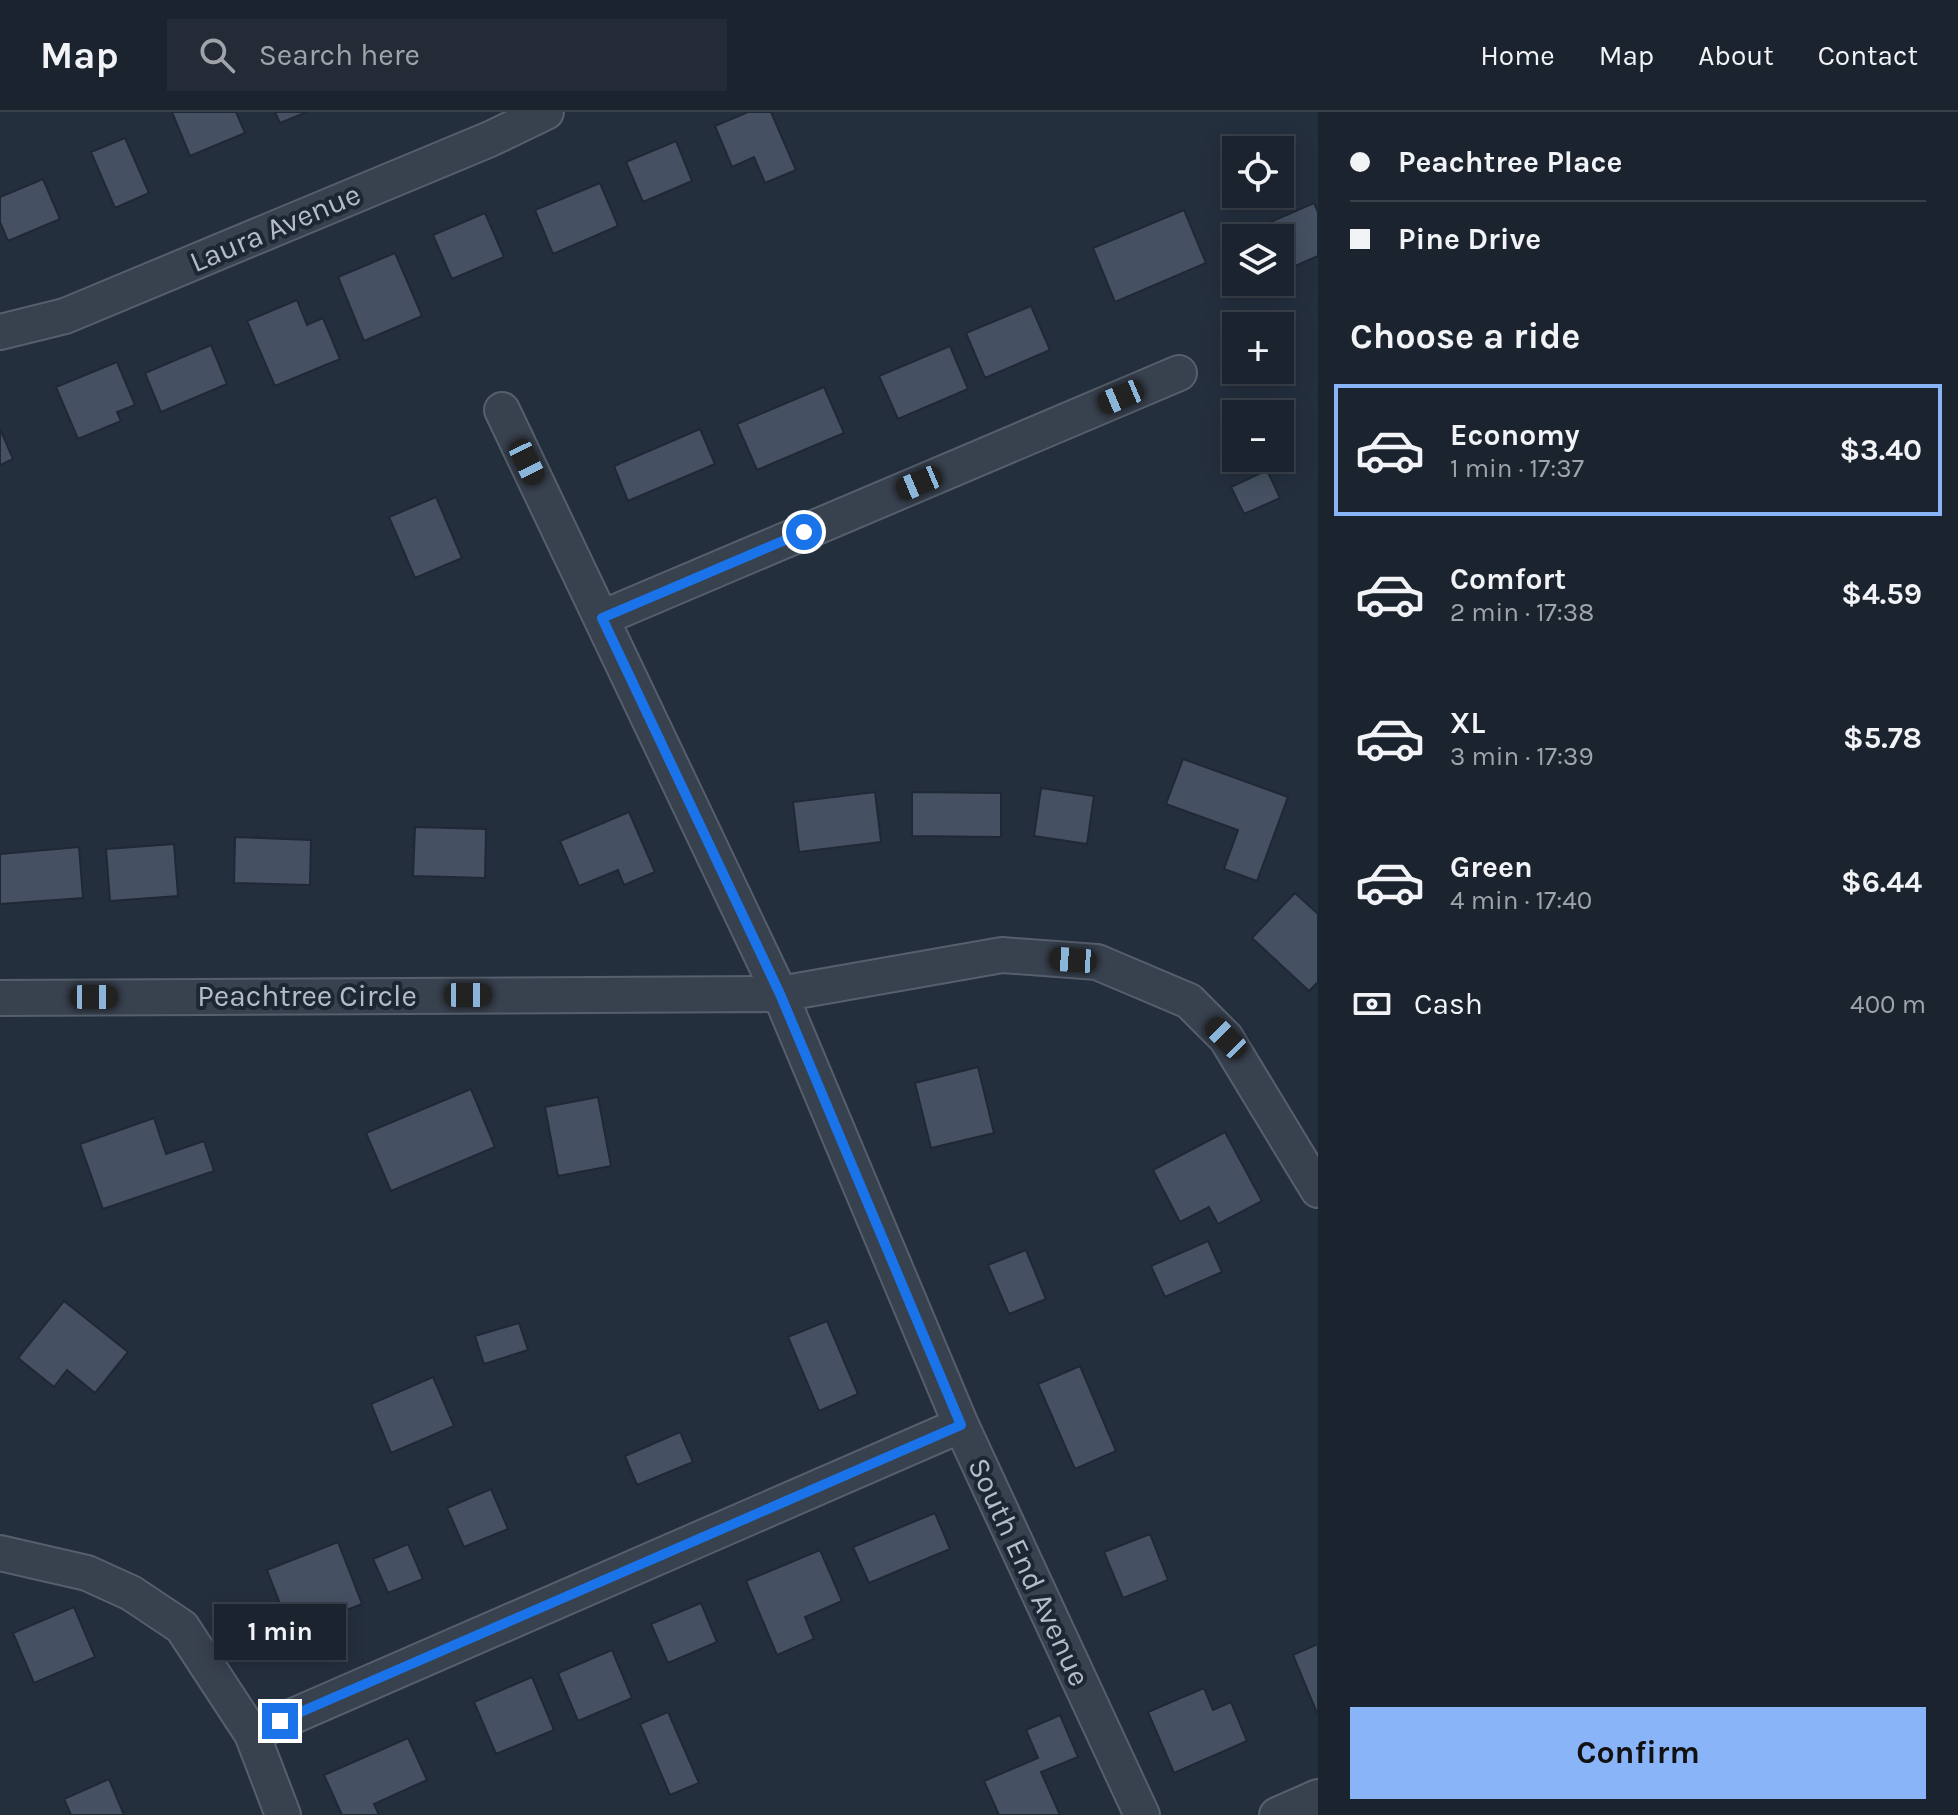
<!DOCTYPE html>
<meta charset="utf-8">
<style>
body{margin:0;font-family:Karla,sans-serif;background:#242b36;color:#f1f3f6;height:100vh;display:flex;flex-direction:column;font-size:30px;white-space:nowrap}
*{box-sizing:border-box;margin:0}
p{font-size:26px;color:#a0a4aa}
.icon{flex:none;width:44px;height:44px;fill:none;stroke:currentColor;stroke-width:2;stroke-linecap:round;stroke-linejoin:round}
.map{position:relative;flex:1;overflow:hidden}
.details{display:flex;flex-direction:column;background:#1b232e;width:640px}
.details>*{flex:none}
.top-card{display:grid;align-content:center;height:176px;padding:0 32px;background:#1b232e}
.fabs{position:absolute;left:1222px;top:24px;display:grid;gap:16px}
.fabs a{display:grid;place-items:center;width:72px;height:72px;border-radius:0px;background:#1b232e;box-shadow:0 4px 20px #0003,0 0 0 2px #39404a;font-size:40px}
.end{position:absolute;width:36px;height:36px;margin:-18px;border:10px solid #1a73e8;background:#fff;box-shadow:0 0 0 4px #fff}
.from{border-radius:50%}
.bubble{position:absolute;height:56px;border-radius:0px;background:#1b232e;box-shadow:0 4px 20px #0003,0 0 0 2px #39404a;font-size:26px;font-weight:700;line-height:56px;text-align:center}
.car{position:absolute;width:24px;height:48px;margin:-24px -12px;border-radius:10px;box-shadow:0 0 6px 2px #0007;background:linear-gradient(#222 24%,#8ab4d8 0 40%,#222 0 76%,#8ab4d8 0 86%,#222 0)}
.top-card b{display:flex;align-items:center;gap:28px;height:76px;font-size:30px}
.top-card b+b{border-top:2px solid #39404a}
.top-card i{width:20px;height:20px;background:#f1f3f6}
ul{padding:0;list-style:none}
li{display:flex;align-items:center;gap:24px;height:132px;margin:0 16px 12px;padding:0 16px;border:4px solid transparent;border-radius:0px}
li div{flex:1}
li b{display:block;font-size:30px}
li em{font-style:normal;font-weight:700}
li.active{border-color:#8ab4f8}
li>.icon{width:72px;height:72px;stroke-width:1.5}
h2{padding:0 32px;font-size:36px;line-height:96px}
.pay{display:flex;align-items:center;gap:20px;height:88px;padding:0 32px;font-size:30px}
.pay p{margin-inline-start:auto}
.action{display:flex;gap:16px;margin-top:auto;padding:16px 32px}
.action a{flex:1;height:92px;border-radius:0px;background:#8ab4f8;color:#111;font-size:32px;font-weight:700;line-height:92px;text-align:center}
header{display:flex;align-items:center;gap:48px;box-sizing:border-box;height:112px;padding:0 40px;background:#1b232e;border-bottom:2px solid #39404a}
header strong{font-size:38px}
nav{display:flex;gap:44px;margin-inline-start:auto;font-size:28px}
.search{width:560px;height:72px;background:#242b36;display:flex;align-items:center;gap:20px;box-sizing:border-box;padding:0 28px;border-radius:0px;color:#a0a4aa;font-size:30px}
main{display:flex;flex:1;min-height:0}
.map>svg:first-child{display:block}
.building{fill:#455162;stroke:#1f2835;stroke-width:2}
.lines{fill:none;stroke-linecap:round;stroke-linejoin:round}
.minor-casing{stroke:#565f6c;stroke-width:38}
.minor{stroke:#38414e;stroke-width:34}
.route{stroke:#1a73e8;stroke-width:10}
.labels{text-anchor:middle;stroke-width:8;stroke-linejoin:round;paint-order:stroke}
.street-label{font-size:30px;fill:#b4bcc9;stroke:#1d2633}
</style>
<header>
<strong>Map</strong>
<div class="search"><svg class="icon" aria-label="search" viewBox="0 0 24 24"><circle cx="10" cy="10" r="6"/><path d="M15 15l6 6"/></svg>Search here</div>
<nav><a>Home</a><a>Map</a><a>About</a><a>Contact</a></nav>
</header>
<main>
<div class="map">
<svg width="1318" height="1703" viewBox="0 0 1318 1703">
<rect width="100%" height="100%" fill="#242f3e"/>
<path class="building" d="M172,0H236L245,21L190,44Z
M275,0H307L280,11Z
M748,0H771L796,58L765,71L754,45L732,55L715,14Z
M125,26L149,81L115,96L91,40Z
M676,29L692,69L643,90L626,50Z
M43,67L60,107L8,129L0,110V85Z
M600,71L618,114L553,142L535,98Z
M1314,91L1318,100V144L1286,158L1280,145V126H1272L1266,112Z
M1184,98L1206,151L1115,190L1093,136Z
M485,101L504,145L452,167L433,123Z
M395,141L422,204L364,229L338,165Z
M297,188L307,213L323,206L340,247L275,274L247,209Z
M1031,194L1050,238L985,266L966,221Z
M211,233L227,272L161,300L145,261Z
M950,234L968,277L898,307L879,264Z
M117,250L135,293L117,300L121,309L78,327L56,275Z
M824,275L844,321L757,358L737,312Z
M0,317L13,347L0,353Z
M700,317L715,352L628,389L614,354Z
M1267,358L1280,386L1244,402L1231,375Z
M436,385L462,446L415,466L389,405Z
M1183,647L1288,685L1257,769L1224,757L1238,718L1166,692Z
M1041,676L1094,684L1087,732L1034,724Z
M875,680L881,730L799,740L793,690Z
M912,680L1001,681V725L912,724Z
M629,700L655,760L624,773L618,758L579,774L560,729Z
M415,715L486,717L485,766L413,764Z
M235,725L311,728L310,773L234,771Z
M174,732L178,784L110,789L106,737Z
M79,735L83,786L0,792V742Z
M1295,781L1318,802V870L1309,879L1252,826Z
M978,955L994,1021L931,1036L915,971Z
M471,977L495,1035L391,1079L366,1021Z
M598,985L611,1054L558,1064L545,995Z
M154,1006L166,1042L204,1029L214,1059L103,1097L80,1032Z
M1225,1020L1262,1089L1218,1112L1209,1095L1180,1110L1153,1058Z
M1208,1129L1222,1160L1165,1185L1151,1154Z
M1026,1138L1046,1187L1009,1202L988,1153Z
M64,1189L128,1240L95,1281L67,1258L54,1275L18,1246Z
M827,1209L858,1282L819,1299L788,1225Z
M519,1211L528,1238L484,1252L475,1224Z
M1080,1254L1116,1339L1075,1357L1038,1272Z
M433,1265L454,1314L391,1341L371,1292Z
M680,1320L693,1350L637,1373L625,1344Z
M491,1377L508,1417L464,1435L447,1396Z
M935,1401L950,1437L869,1471L853,1435Z
M1150,1422L1168,1468L1123,1486L1104,1440Z
M338,1430L362,1492L291,1520L267,1458Z
M408,1432L423,1467L388,1481L373,1447Z
M820,1438L842,1489L805,1505L814,1527L777,1543L746,1469Z
M701,1491L717,1530L668,1551L651,1512Z
M74,1495L95,1545L34,1571L13,1521Z
M1318,1532V1601H1317L1293,1543Z
M612,1538L632,1586L578,1609L558,1561Z
M532,1565L554,1618L496,1642L474,1590Z
M1204,1576L1213,1598L1231,1590L1247,1629L1174,1661L1148,1600Z
M668,1600L699,1671L670,1683L640,1612Z
M1060,1603L1078,1645L1041,1660L1060,1703H999L984,1669L1038,1646L1026,1618Z
M408,1626L427,1668L374,1692L379,1703H342L324,1663Z
M109,1667L124,1703H71L64,1687Z"/>
<g class="lines">
<g class="minor-casing">
<path id="minor" d="M0,220L65,204L490,27L546,0
M502,298L780,882L961,1313L1142,1703
M602,506L1179,261
M0,886L780,882L1002,843L1097,850L1189,889L1226,926L1318,1078
M0,1441L87,1461L131,1481L182,1515L252,1622L283,1703
M252,1622L961,1313
M1277,1703L1318,1685"/>
</g>
<use href="#minor" class="minor"/>
</g>
<g class="lines">
<path class="route" d="M280,1609L961,1313L780,882L602,506L804,420"/>
</g>
<g class="labels">
<g class="street-label">
<text transform="translate(275 116) rotate(-23)" y="10">Laura Avenue</text>
<text x="307" y="894">Peachtree Circle</text>
<text transform="translate(1029 1460) rotate(65)" y="10">South End Avenue</text>
</g>
</g>
</svg>
<div class="fabs">
<a><svg class="icon" aria-label="locate" viewBox="0 0 24 24"><circle cx="12" cy="12" r="6"/><path d="M12 2v4M12 18v4M2 12h4M18 12h4"/></svg></a>
<a><svg class="icon" aria-label="layers" viewBox="0 0 24 24"><path d="M12 4l9 5-9 5-9-5zM3 14l9 5 9-5"/></svg></a>
<a>+</a>
<a>−</a>
</div>
<i class="end from" style="left:804px;top:420px"></i>
<i class="end" style="left:280px;top:1609px"></i>
<div class="bubble" style="left:214px;top:1492px;width:132px">1 min</div>
<i class="car" style="left:1121px;top:285px;rotate:247deg"></i>
<i class="car" style="left:527px;top:350px;rotate:154deg"></i>
<i class="car" style="left:919px;top:371px;rotate:247deg"></i>
<i class="car" style="left:1073px;top:848px;rotate:274deg"></i>
<i class="car" style="left:468px;top:883px;rotate:90deg"></i>
<i class="car" style="left:94px;top:885px;rotate:90deg"></i>
<i class="car" style="left:1226px;top:926px;rotate:315deg"></i>
</div>
<section class="details">
<div class="top-card">
<b><i class="from"></i>Peachtree Place</b>
<b><i></i>Pine Drive</b>
</div>
<h2>Choose a ride</h2>
<ul>
<li class="active"><svg class="icon" aria-label="car" viewBox="0 0 24 24"><path d="M5 17H2v-5l4-1 3-4h7l3 4 3 1v5h-3M9 17h6M6 11h13"/><circle cx="7" cy="17" r="2"/><circle cx="17" cy="17" r="2"/></svg><div><b>Economy</b><p>1 min · 17:37</p></div><em>$3.40</em></li>
<li><svg class="icon" aria-label="car" viewBox="0 0 24 24"><path d="M5 17H2v-5l4-1 3-4h7l3 4 3 1v5h-3M9 17h6M6 11h13"/><circle cx="7" cy="17" r="2"/><circle cx="17" cy="17" r="2"/></svg><div><b>Comfort</b><p>2 min · 17:38</p></div><em>$4.59</em></li>
<li><svg class="icon" aria-label="car" viewBox="0 0 24 24"><path d="M5 17H2v-5l4-1 3-4h7l3 4 3 1v5h-3M9 17h6M6 11h13"/><circle cx="7" cy="17" r="2"/><circle cx="17" cy="17" r="2"/></svg><div><b>XL</b><p>3 min · 17:39</p></div><em>$5.78</em></li>
<li><svg class="icon" aria-label="car" viewBox="0 0 24 24"><path d="M5 17H2v-5l4-1 3-4h7l3 4 3 1v5h-3M9 17h6M6 11h13"/><circle cx="7" cy="17" r="2"/><circle cx="17" cy="17" r="2"/></svg><div><b>Green</b><p>4 min · 17:40</p></div><em>$6.44</em></li>
</ul>
<div class="pay"><svg class="icon" aria-label="cash" viewBox="0 0 24 24"><path d="M3 7h18v10H3z"/><circle cx="12" cy="12" r="2"/></svg>Cash<p>400 m</p></div>
<div class="action"><a>Confirm</a></div>
</section>
</main>
